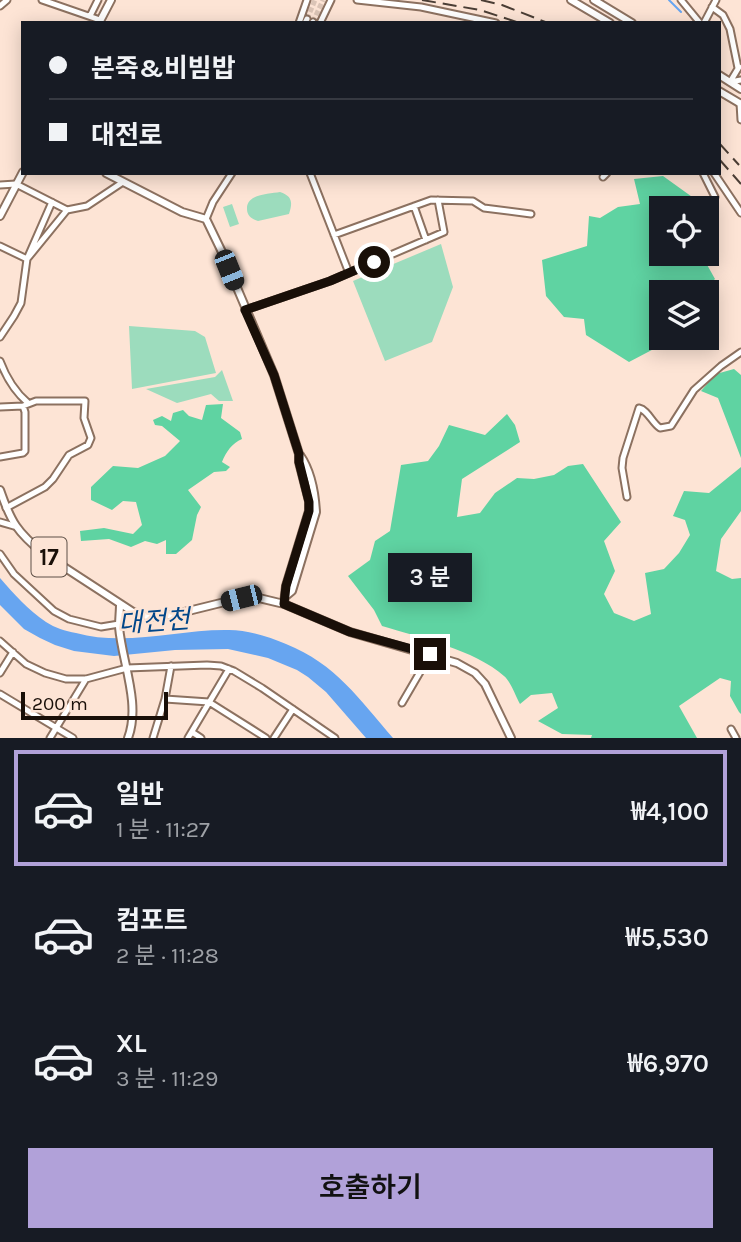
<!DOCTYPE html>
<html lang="ko">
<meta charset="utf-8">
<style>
body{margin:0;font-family:Karla,"Noto Sans KR",sans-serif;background:#242831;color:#f1f3f6;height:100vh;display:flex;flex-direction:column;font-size:26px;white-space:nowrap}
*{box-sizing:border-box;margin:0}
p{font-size:23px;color:#9ea1a6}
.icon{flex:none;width:38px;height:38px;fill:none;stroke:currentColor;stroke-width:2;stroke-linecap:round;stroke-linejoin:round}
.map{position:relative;height:738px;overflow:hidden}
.panel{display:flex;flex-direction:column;background:#171b24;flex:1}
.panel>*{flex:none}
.guide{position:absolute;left:21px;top:21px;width:700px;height:154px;border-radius:0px;box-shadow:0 4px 18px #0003;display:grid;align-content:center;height:154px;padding:0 28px;background:#171b24}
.buttons{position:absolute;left:649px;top:196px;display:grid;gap:14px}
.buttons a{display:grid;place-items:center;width:70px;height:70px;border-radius:0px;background:#171b24;box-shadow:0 4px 18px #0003;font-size:35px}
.scale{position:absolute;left:21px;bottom:18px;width:147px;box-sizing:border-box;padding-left:7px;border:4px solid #190f08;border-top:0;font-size:19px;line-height:24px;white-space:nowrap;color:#190f08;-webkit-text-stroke:5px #fde4d5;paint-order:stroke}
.end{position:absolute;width:32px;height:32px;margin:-16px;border:9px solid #190f08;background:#fff;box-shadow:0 0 0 4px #fff}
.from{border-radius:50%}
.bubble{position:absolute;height:49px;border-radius:0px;background:#171b24;box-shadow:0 4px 18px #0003;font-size:23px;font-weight:600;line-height:49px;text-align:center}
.car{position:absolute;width:21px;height:42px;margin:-21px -10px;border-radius:9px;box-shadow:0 0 5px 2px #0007;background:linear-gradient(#222 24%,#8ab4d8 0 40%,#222 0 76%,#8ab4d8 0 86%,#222 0)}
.guide b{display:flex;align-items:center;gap:24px;height:66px;font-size:26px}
.guide b+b{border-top:2px solid #363941}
.guide i{width:18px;height:18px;background:#f1f3f6}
ul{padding:12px 0 0;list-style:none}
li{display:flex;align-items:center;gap:21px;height:116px;margin:0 14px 10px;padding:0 14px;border:4px solid transparent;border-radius:0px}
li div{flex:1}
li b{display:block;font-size:26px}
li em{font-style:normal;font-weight:600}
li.current{border-color:#b1a1d9}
li>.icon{width:63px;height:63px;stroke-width:1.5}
.primary-button{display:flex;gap:14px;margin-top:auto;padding:14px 28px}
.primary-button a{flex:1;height:80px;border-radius:0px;background:#b1a1d9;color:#111;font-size:28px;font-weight:600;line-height:80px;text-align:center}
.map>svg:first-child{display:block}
.green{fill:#9cdcbd}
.forest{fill:#5fd3a2}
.water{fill:#67a5f0}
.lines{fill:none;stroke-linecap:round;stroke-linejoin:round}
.stream{stroke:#67a5f0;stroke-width:2}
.minor-tunnel{stroke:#dbc4b6;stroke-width:5;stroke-dasharray:5 2.5;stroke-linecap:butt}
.minor-casing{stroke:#8c7160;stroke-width:9}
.major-casing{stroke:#8c7160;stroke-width:10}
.minor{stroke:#fff;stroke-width:5}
.major{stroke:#fff;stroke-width:6}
.rail{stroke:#4b3e35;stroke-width:2;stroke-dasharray:14 7;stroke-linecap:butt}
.route{stroke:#190f08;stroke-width:9}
.labels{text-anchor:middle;stroke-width:5;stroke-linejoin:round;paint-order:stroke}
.shield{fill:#fde4d5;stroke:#5d4f46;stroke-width:2}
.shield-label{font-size:23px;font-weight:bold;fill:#190f08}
.water-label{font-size:26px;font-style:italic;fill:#014689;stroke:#fde4d5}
</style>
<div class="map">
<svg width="741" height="738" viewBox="0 0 741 738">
<rect width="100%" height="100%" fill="#fde4d5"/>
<path class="green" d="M280,192C292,196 293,202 289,214L258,221C252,219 247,216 247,209C246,194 269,194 280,192Z
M232,204L239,224L230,227L223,207Z
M441,244L453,287L432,342L385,361L353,281Z
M129,326L195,331L205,337L216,373L132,389Z
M222,370L233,401H219L211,394L177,403L146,389L215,377Z"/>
<path class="forest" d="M663,176L695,199L699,208H662V254H701L715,279L701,292H662V338H672L667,342L629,362L586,335L584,319L564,317L546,296L542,260L587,246L589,216L600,218L618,207L640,204L634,179Z
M734,369L741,375V458L718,398L701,391L716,374Z
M223,404L221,418L240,432L242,439C232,443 226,452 222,462L230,467L226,471L214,472L188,490L201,507L197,515L192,540L176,554H166V540L157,544L145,541L131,547L109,539L81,541L80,531L104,528L133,534L142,525L136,502L123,501L112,510L91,500V487L113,466L138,468L165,456L180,441L162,426L155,425L153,420L162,416L171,421L173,413L183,410L189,416L202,420L206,405Z
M507,414L515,425L520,442L462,479L457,517L480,513L495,493L517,478L534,479L554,475L568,466L583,464L621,522L604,541L615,571L604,594L614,613L634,621L651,614L645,573L664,569L679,553L690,535L685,520L673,516L684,491L709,493L741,467V511L721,539L716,571L732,579L741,578V714L739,712L730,696L731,681L720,678L679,706L697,738H591L592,735L562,734L538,721L558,708L552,693L531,695L520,704C515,695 511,682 504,676C475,650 418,637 382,626L374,610L348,576L370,560L375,541L390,531L401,465L428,461L439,446L449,425L485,435Z"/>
<path class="water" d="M0,578C14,594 28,610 46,622C55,628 65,631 76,633C127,647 178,629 229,630C248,630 269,637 286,644C336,664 359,699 393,738H366L326,692L308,677L297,670L268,658L228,649L175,650L114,656L74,651L55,645L40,638L24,629L0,605Z"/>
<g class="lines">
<path class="stream" d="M669,0L681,12"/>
<path class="minor-tunnel" d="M307,19L315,0
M313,22L323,0"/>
<g class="minor-casing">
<path id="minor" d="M42,0L100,20
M357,0L421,7L496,23
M681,0L700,23
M0,6L7,0
M712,7L723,15L730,29L738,68
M90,16L98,0
M299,23L307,0
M305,23L307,19
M312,23L313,22
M320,23L331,0
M704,23L716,0
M730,82L739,67
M730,82L741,80
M740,103L741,120
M310,173L349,273
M703,173L715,197
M714,173L741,213
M603,177L607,173
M0,185L16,184L67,210
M414,206L426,240
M206,219L213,202L232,173
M334,235L431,200L473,201L484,208L531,214
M0,246L27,259L52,202
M245,310L330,281L444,232L438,200
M0,337L14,316L21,303L27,259L67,210L87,206L123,182
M0,361C6,377 15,392 28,403
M0,407L23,406L36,401H85L84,418L91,438L88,445L69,455L53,479L45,487L6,508
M0,457L23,453L25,451V412L23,406
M627,497L622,468L623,458L639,408C648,410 652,423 660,428L671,426L694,390L721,366L741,352
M0,522L14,526
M0,554L14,574L54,611L69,619L101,627L119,624
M0,641L26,664L45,673L66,679H86L127,668L207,665L221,666L234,671L262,688L335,738
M0,673L13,652
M0,694L73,738
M165,699L209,702L266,738
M402,703L430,655
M731,729L736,738
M192,732L201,738
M50,738L86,679
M153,738L165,699L171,666
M188,738L229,669
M274,738L293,709"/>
</g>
<g class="major-casing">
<path id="major" d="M571,0L610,23
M594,0L632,23
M99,23L111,0
M719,75L741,89
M719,91L741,104
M106,173L182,212L206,219L221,250L274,375L299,454V462L309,501V511L286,586L284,604
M0,216L23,172
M0,490C11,522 17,532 44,554L133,612L149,617L172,615L241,598L255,597L284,604L350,632L457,663L475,673L485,684L511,738
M286,596L292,591L316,512C315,494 311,471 300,455
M120,604C120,611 119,619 119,627C122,662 141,704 128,738"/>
</g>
<use href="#minor" class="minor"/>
<use href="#major" class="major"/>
<path class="rail" d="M422,0L480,10L520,23
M481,0L502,5L548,23
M719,143L739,165
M719,159L741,184"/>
</g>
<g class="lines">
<path class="route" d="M374,262L330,281L245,310L274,375L299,454V462L309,502V511L286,586L284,604L350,632L430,654"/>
</g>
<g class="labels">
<rect class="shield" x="31.5" y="537.5" width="35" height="39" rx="5"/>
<g class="shield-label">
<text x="49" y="565">17</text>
</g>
<g class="water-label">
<text transform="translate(154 621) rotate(-4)" y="9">대전천</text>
</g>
</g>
</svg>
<div class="buttons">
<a><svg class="icon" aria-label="locate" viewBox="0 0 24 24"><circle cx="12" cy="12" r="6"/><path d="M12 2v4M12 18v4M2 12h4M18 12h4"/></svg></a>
<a><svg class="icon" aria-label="layers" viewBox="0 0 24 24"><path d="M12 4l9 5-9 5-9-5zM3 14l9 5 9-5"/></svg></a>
</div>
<div class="scale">200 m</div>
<i class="end from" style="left:374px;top:262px"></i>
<i class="end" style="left:430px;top:654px"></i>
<div class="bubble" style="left:388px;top:553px;width:84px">3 분</div>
<i class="car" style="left:229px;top:270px;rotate:158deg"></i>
<i class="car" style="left:241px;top:598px;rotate:256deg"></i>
<div class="guide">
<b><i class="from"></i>본죽&amp;비빔밥</b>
<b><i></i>대전로</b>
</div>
</div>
<section class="panel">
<ul>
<li class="current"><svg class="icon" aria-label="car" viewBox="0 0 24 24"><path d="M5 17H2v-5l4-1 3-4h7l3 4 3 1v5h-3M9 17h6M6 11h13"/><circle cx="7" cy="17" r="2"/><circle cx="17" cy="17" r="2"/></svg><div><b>일반</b><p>1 분 · 11:27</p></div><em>₩4,100</em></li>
<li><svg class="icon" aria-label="car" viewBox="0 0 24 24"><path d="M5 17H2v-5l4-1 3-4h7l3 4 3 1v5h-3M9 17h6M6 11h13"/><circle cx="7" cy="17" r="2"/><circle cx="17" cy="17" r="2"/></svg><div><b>컴포트</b><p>2 분 · 11:28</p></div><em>₩5,530</em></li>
<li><svg class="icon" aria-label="car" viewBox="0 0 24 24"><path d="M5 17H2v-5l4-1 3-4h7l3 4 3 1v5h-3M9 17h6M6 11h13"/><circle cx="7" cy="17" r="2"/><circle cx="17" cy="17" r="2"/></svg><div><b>XL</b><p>3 분 · 11:29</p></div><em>₩6,970</em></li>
</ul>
<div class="primary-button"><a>호출하기</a></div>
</section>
